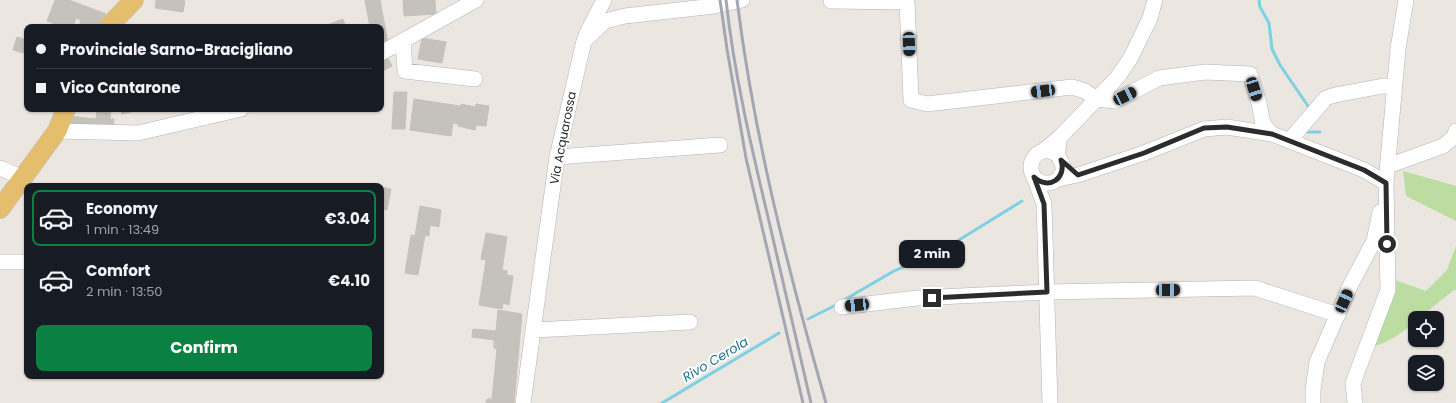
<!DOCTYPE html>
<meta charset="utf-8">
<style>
body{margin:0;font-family:Poppins,sans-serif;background:#242831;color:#f1f3f6;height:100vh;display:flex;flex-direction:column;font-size:15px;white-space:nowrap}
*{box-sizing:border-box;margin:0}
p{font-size:13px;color:#9ea1a6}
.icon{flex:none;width:22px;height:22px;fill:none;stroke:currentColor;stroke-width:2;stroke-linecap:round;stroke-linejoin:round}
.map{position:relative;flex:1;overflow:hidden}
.side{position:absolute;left:24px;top:183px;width:360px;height:196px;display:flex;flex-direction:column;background:#171b24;border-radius:8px;box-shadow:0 1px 3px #0004}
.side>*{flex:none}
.hud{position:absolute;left:24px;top:24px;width:360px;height:88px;border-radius:8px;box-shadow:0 1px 3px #0004;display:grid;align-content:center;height:88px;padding:0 12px;background:#171b24}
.tools{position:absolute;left:1408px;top:311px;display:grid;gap:8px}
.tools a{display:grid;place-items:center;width:36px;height:36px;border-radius:8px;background:#171b24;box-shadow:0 1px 3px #0004;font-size:20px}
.end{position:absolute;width:18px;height:18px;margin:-9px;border:5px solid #2c2c2c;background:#fff;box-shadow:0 0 0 2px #fff}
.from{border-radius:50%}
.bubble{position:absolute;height:28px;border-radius:8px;background:#171b24;box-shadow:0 1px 3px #0004;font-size:13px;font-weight:700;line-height:28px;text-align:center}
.car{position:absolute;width:12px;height:24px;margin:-12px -6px;border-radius:5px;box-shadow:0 0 3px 1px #0007;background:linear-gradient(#222 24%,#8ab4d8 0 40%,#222 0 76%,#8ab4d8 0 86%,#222 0)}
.hud b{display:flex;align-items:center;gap:14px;height:38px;font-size:15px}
.hud b+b{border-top:1px solid #363941}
.hud i{width:10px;height:10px;background:#f1f3f6}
ul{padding:7px 0 0;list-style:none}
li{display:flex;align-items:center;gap:12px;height:56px;margin:0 8px 6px;padding:0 4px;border:2px solid transparent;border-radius:8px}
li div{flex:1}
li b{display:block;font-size:15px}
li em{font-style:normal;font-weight:700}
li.active{border-color:#0b8043}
li>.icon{width:36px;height:36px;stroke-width:1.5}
.primary-button{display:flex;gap:8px;margin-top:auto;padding:8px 12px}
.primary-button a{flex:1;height:46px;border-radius:8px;background:#0b8043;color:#fff;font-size:16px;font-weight:700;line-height:46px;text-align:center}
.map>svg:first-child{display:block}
.green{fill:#bbdda2}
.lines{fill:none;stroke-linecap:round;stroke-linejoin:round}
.stream{stroke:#7dd1e4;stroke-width:3}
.building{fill:#c5c1bb;stroke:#c8c1b9}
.minor-casing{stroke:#b0b3bb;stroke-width:16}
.major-casing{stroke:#c4c4c4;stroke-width:20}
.minor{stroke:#fff;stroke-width:15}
.major{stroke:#e4be6d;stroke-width:19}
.rail{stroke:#a3a7b4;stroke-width:3}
.route{stroke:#2c2c2c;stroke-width:5}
.labels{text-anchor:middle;stroke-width:4;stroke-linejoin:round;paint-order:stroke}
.street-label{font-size:12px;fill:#2c2c2c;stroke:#fff}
.water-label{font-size:13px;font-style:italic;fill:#1b7291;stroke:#fff}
</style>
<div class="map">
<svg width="1456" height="403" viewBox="0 0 1456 403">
<rect width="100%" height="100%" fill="#ece6e0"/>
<path class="green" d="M1403,171L1456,186V221L1406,196Z
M1456,246V290H1454L1419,318H1415V322C1403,332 1391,341 1375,346L1395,280L1426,291L1447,270Z"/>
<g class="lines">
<path class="stream" d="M1259,0L1260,7L1269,23L1272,49L1280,65L1310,109
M1307,132H1320
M844,300L894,271L946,248L1022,201
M808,319L838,304
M662,403L779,333"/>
</g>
<path class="building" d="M55,0H69L106,14L98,27H79L81,20L76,18L73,27H63L47,21Z
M156,0H181L185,1L183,12L155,8Z
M365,0H380L389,48L381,49V27H370Z
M403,0H435L436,14L404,16Z
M343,19L346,27L354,24L355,27H328L327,25Z
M17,37L27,40V54L13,50Z
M422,38L446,42L442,63L418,59Z
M385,53L392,66L381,72V55Z
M394,92H407L405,129H392Z
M414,99L460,106L458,124L453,123L451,136L410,130Z
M461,104L475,107L476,104L489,106L486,126L476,125L475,130L458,126Z
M97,109H111L110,119H114L113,130L68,127L69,116L96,119Z
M121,109H143L122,114Z
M381,187L391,189L387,210L381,209Z
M420,206L441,210L439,227L430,225L429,236L425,235L418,275L405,273L411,235L415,236Z
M486,233L507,237L502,270L507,271V275L513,276L509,305L503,303L502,309L479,305L486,260L481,259Z
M498,310L522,314L514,403H486L487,399H492L497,349L494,348V340L472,337L473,329L496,331Z"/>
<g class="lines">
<g class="minor-casing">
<path id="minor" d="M831,1L907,2L911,100L927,104L1072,87L1085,91L1096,99L1115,101L1159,78L1205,72L1250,74L1259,103L1263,124L1272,134
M586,35L604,0
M403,41L405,71L475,79
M381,53L476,0
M57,131L138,133L241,109
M1289,141L1326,98L1335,95L1383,86H1395
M1043,151L1060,137L1117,78L1130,59L1150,18L1155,0
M1058,155C1035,139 1020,173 1041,182C1045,183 1049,184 1053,182C1058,180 1062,175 1063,170C1064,164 1060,161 1058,156C1057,151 1059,142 1060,137
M557,157L720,145
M1388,166L1443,146L1454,137L1456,131
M0,168L23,178
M1034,177L1044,204L1050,403
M1058,179L1078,175L1144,153L1204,129L1227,127L1272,134L1364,170L1386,183
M0,262H27
M842,307L917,298L1047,292L1255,288L1338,315
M534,330L690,322
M523,403L557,157L584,41L605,21L625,16L714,6L742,0
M1313,403V390L1317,362L1350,286L1374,241L1380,212
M1355,403L1353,383L1388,290L1386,183L1398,49L1406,0"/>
</g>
<g class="major-casing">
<path id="major" d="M108,27L134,0
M0,209L57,131L66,109"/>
</g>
<use href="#minor" class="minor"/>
<use href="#major" class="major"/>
<path class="rail" d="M720,0L727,49L746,158L803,403
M726,0C734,73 751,146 768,217C782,279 797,341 811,403
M737,0C754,137 788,270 826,403"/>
</g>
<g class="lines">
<path class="route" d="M932,298L1047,292L1044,204L1034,177C1049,191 1067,178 1061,160L1078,175L1144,153L1204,128L1227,127L1272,134L1364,170L1386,183L1387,244"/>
</g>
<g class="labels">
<g class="street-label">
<text transform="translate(563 138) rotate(-79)" y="4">Via Acquarossa</text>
</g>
<g class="water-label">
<text transform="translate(715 359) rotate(-31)" y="5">Rivo Cerola</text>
</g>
</g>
</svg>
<div class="tools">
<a><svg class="icon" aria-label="locate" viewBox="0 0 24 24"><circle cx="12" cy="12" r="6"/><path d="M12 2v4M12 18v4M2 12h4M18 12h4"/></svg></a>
<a><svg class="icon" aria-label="layers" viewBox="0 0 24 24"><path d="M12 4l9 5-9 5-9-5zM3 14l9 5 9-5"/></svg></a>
</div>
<i class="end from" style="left:1387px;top:244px"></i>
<i class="end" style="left:932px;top:298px"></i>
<div class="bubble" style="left:899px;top:240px;width:66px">2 min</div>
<i class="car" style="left:909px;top:44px;rotate:178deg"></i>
<i class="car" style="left:1254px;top:89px;rotate:163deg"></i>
<i class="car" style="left:1043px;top:91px;rotate:263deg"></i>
<i class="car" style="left:1125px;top:96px;rotate:63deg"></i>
<i class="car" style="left:1168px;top:290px;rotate:89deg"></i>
<i class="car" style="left:1344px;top:301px;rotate:24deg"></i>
<i class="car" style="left:857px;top:305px;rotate:264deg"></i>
<div class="hud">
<b><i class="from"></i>Provinciale Sarno-Bracigliano</b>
<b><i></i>Vico Cantarone</b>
</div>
<section class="side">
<ul>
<li class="active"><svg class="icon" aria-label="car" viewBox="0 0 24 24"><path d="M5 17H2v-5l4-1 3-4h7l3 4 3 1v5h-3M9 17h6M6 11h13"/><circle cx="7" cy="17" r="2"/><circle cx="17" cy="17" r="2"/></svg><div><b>Economy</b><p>1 min · 13:49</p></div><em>€3.04</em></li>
<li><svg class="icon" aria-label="car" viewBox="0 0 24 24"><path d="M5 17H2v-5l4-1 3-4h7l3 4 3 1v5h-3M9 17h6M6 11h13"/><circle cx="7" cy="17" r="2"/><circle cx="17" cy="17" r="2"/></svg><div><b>Comfort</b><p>2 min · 13:50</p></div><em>€4.10</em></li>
</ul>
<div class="primary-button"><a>Confirm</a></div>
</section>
</div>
